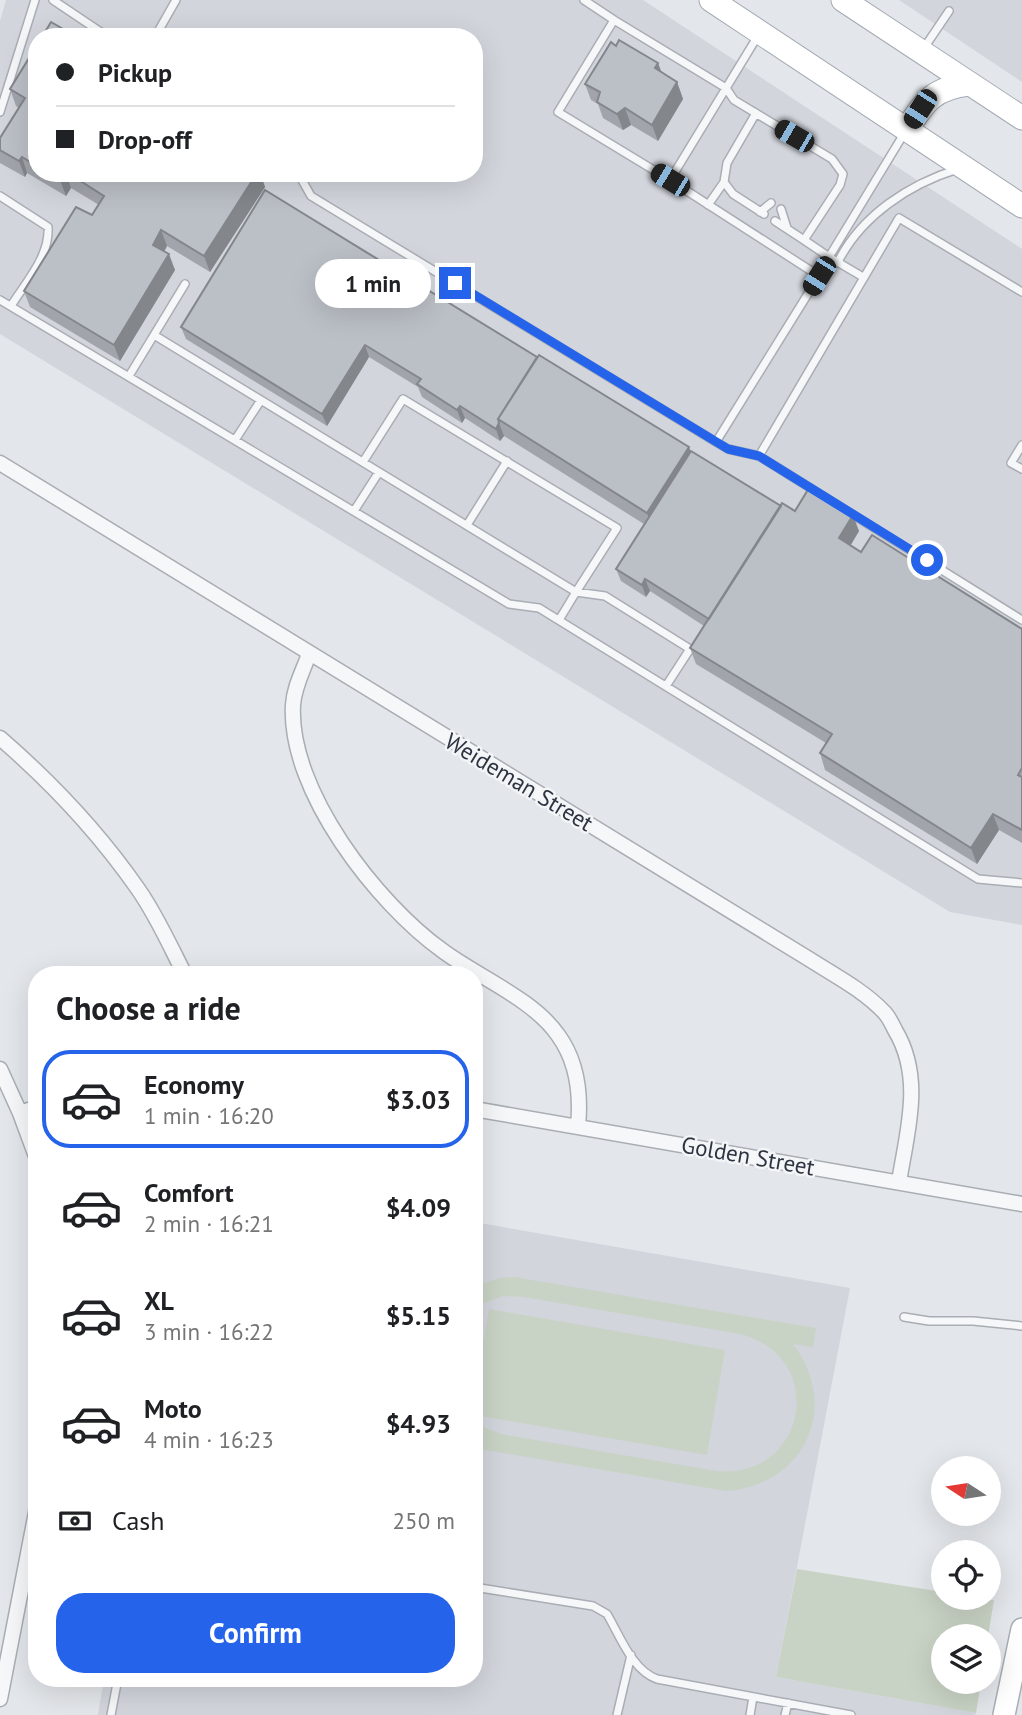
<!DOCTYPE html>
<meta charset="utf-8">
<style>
body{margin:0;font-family:"PT Sans",sans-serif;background:#f2f2f2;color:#202124;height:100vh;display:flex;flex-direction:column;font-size:26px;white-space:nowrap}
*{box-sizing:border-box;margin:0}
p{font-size:23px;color:#757577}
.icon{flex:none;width:38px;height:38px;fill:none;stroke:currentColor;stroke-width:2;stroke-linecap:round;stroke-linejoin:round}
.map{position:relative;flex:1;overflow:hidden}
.sheet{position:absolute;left:28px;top:966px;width:455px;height:721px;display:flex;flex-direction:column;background:#fff;border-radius:28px;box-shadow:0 7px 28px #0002}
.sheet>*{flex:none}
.top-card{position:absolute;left:28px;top:28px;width:455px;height:154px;border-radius:28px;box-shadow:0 7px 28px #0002;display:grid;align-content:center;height:154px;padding:0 28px;background:#fff}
.needle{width:46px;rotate:282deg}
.controls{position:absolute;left:931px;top:1456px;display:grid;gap:14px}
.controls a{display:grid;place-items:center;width:70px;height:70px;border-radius:50%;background:#fff;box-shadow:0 7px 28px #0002;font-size:35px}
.end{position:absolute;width:32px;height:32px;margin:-16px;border:9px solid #2563eb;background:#fff;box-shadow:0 0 0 4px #fff}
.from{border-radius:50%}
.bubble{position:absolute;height:49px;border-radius:24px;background:#fff;box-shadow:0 7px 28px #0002;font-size:23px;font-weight:700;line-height:49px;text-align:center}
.car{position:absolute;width:21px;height:42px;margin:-21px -10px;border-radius:9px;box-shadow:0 0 5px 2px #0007;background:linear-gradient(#222 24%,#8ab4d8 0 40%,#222 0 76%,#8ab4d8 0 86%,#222 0)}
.top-card b{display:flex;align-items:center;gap:24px;height:66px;font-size:26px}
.top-card b+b{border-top:2px solid #e0e0e0}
.top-card i{width:18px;height:18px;background:#202124}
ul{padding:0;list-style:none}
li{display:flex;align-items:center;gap:21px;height:98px;margin:0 14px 10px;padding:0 14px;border:4px solid transparent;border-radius:28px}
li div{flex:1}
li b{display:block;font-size:26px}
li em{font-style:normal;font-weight:700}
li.selected{border-color:#2563eb}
li>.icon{width:63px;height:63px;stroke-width:1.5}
h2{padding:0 28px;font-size:32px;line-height:84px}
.pay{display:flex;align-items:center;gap:18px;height:77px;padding:0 28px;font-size:26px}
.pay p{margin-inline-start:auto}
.cta{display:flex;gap:14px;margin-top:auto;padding:14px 28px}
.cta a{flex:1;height:80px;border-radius:28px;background:#2563eb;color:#fff;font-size:28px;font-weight:700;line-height:80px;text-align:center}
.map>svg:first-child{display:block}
.built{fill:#d2d5dc;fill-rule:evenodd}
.green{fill:#c9d3c5}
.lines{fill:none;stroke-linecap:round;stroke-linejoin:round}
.lane-casing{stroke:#a9adb4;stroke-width:10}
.street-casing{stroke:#a9adb4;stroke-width:17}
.secondary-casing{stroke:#a9adb4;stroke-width:24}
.primary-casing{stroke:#a4abb4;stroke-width:25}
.lane{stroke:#f6f7f9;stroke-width:7}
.street{stroke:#f6f7f9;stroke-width:14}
.secondary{stroke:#fff;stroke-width:21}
.primary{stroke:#fff;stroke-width:23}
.wall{fill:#a1a4aa}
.shaded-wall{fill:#83868b}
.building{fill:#bbbfc6;stroke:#83868b;stroke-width:2}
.route{stroke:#2563eb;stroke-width:9}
.labels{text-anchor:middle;stroke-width:5;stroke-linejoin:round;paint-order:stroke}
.street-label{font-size:23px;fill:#2d3441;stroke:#f3f5f7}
</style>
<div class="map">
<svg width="1022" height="1715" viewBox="0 0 1022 1715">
<rect width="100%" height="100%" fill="#e3e6ea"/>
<path class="built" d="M6,0H643L1022,249V925L950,912L0,334V21ZM37,37H474V173H37Z
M899,0H1022V82Z
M474,1222L850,1288L776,1677L976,1713L975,1715H98L104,1678H474Z"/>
<path class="green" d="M514,1277L816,1328L813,1347L793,1344C841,1407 805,1485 726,1491L474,1448V1423L501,1434L716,1471C807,1480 829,1357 740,1334L524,1297L503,1296L474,1307V1286L500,1278Z
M489,1309L725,1350L707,1455L474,1415V1395Z
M797,1569L943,1592V1598L994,1600L988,1636H943V1682H981L976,1713L776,1677Z"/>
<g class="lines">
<g class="lane-casing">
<path id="lane" d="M53,0L108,37
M584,0L614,20
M155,37L176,0
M924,48L949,11
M0,112L35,0
M756,113L727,163L724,182L733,194L764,214
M298,173L311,196L716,442L819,276L829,257L804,240L840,185L843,174L832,159L734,100L726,88L614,20L558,112L670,180L819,276
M670,180L759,34
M0,196L48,227C50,256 26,282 11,306
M708,205L724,182
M781,209L787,228
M760,212L771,203
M775,221L804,240
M838,262C861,216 909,184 958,169
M863,277L829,257L905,132
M0,300L509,604L539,608L978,879L1022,883
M154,335L185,284
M129,376L154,335L576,592L559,620
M235,440L261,400
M716,442L728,449L759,456L1022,620
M1022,445L1011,463L1022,469
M759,456L899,218L1022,292
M363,462L403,399L617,528L576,592L605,596L690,649L666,686
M354,511L379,472
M467,525L507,461
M904,1317L929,1321H973L1022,1326
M474,1587L593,1606L607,1614C620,1636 632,1670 657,1679L851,1715
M111,1715L118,1678
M617,1715L631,1655
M750,1715L753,1697
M785,1715L788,1703"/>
</g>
<g class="street-casing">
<path id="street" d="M0,463L809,959C834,975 863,990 884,1012C889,1017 892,1024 895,1030C924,1078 907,1131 899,1182
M309,654C303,671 294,687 293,705C288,790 377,904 443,951C478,977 533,999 558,1035C577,1061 581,1095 578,1126
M0,738C52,783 99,833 138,889C157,916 170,946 185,975
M0,1069L20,1113L37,1159
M474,1109L1022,1204
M20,1113L37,1107
M0,1699L37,1507"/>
</g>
<g class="secondary-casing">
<path id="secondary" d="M1004,1715L1022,1629"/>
</g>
<g class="primary-casing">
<path id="primary" d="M711,0L1022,206
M843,0L1022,118
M907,129C925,101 934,88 969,84"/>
</g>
<use href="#lane" class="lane"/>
<use href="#street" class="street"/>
<use href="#secondary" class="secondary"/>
<use href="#primary" class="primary"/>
</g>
<path class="wall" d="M37,45V173H260L265,187L210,272L167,246L164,252L175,270L120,361L30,307L24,291L92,215L99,205L71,188L66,196L27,173L25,177L0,163V138L19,108L16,106L10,89Z
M616,46L658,63L662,73L677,82L683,99L658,141L631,125L623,130L603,118L598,104L591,100L585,84Z
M265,190L781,506L795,511L859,531L851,545L861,552L1022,629V843L999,830L977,864L825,770L820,753L826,743L696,664L690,648L704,626L650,591L646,597L621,581L616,569L644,524L504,436L500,441L465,418L462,423L422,397L418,387L369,357L327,426L186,339L181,327Z"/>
<path class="shaded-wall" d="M658,63L664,80L655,68Z
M677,82L683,99L658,141L652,125Z
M625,108L631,125L623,130L617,114Z
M22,157L27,173L25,177L19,161Z
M64,173H66L71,188L66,196L60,180Z
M257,173H260L265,187L210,272L204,256Z
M161,230L167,246L159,261L153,245Z
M169,254L175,270L120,361L114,345Z
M365,345L369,357L327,426L322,414Z
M460,406L465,418L462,423L457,410Z
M499,423L504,436L500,441L496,429Z
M689,447L695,463L653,530L647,513Z
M853,515L859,531L845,554L839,538Z
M645,579L650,591L646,597L642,585Z
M993,814L999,830L977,864L971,848Z"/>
<path class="building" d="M51,22L77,37H42Z
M619,40L658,63L655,68L677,82L652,125L625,108L617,114L597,102L600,92L585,84L611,42L616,46Z
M37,45V166L22,157L19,161L0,150V138L25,98L10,89Z
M49,173H64L60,180Z
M68,173H257L204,256L161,230L153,245L169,254L114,345L24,291L76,207L92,215L104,196Z
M265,190L537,357L498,419L499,423L496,429L460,406L457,410L417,384L421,379L365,345L322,414L181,327Z
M539,355L689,447L647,513L498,419Z
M691,451L781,506L709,619L645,579L642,585L616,569Z
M809,488L853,515L839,538L861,552L872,535L1022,629V768L1018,775L1022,777V830L993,814L971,848L820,753L832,734L690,648L782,503L795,511Z"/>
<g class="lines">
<path class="route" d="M455,283L728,449L759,456L927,560"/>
</g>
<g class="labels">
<g class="street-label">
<text transform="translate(519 782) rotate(31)" y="8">Weideman Street</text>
<text transform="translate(748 1156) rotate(10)" y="8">Golden Street</text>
</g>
</g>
</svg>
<div class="controls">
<a><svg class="needle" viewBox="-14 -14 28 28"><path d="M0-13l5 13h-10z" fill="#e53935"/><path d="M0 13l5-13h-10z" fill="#757577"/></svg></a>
<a><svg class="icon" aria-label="locate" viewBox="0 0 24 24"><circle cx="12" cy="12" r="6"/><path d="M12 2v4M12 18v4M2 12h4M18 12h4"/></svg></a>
<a><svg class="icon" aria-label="layers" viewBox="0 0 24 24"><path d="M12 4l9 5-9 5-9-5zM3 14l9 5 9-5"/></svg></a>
</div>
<i class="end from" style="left:927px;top:560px"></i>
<i class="end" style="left:455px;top:283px"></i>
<div class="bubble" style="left:315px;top:259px;width:116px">1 min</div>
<i class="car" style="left:920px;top:109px;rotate:213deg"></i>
<i class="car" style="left:794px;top:136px;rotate:300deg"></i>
<i class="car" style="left:670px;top:180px;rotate:301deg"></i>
<i class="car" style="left:819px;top:276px;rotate:212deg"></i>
<div class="top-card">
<b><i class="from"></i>Pickup</b>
<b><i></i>Drop-off</b>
</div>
<section class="sheet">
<h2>Choose a ride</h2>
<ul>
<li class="selected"><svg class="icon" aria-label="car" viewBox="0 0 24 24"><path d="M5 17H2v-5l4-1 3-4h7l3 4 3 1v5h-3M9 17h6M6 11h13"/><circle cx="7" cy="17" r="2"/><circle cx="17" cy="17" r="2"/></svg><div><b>Economy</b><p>1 min · 16:20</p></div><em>$3.03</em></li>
<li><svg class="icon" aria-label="car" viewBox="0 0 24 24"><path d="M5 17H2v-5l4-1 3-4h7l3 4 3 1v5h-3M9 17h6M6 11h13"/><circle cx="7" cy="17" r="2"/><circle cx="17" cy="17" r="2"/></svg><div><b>Comfort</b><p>2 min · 16:21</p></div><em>$4.09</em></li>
<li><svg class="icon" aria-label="car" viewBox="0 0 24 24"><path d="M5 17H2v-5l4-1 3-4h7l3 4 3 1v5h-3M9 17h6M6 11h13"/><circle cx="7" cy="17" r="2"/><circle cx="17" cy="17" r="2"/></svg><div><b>XL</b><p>3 min · 16:22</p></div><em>$5.15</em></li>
<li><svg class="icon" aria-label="car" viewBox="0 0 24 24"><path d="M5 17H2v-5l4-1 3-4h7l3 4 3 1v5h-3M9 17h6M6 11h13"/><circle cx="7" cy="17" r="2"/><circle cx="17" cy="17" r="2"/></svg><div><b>Moto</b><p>4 min · 16:23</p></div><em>$4.93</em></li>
</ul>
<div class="pay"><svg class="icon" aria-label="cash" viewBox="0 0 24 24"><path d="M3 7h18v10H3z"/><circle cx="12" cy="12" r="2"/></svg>Cash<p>250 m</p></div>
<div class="cta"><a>Confirm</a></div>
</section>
</div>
